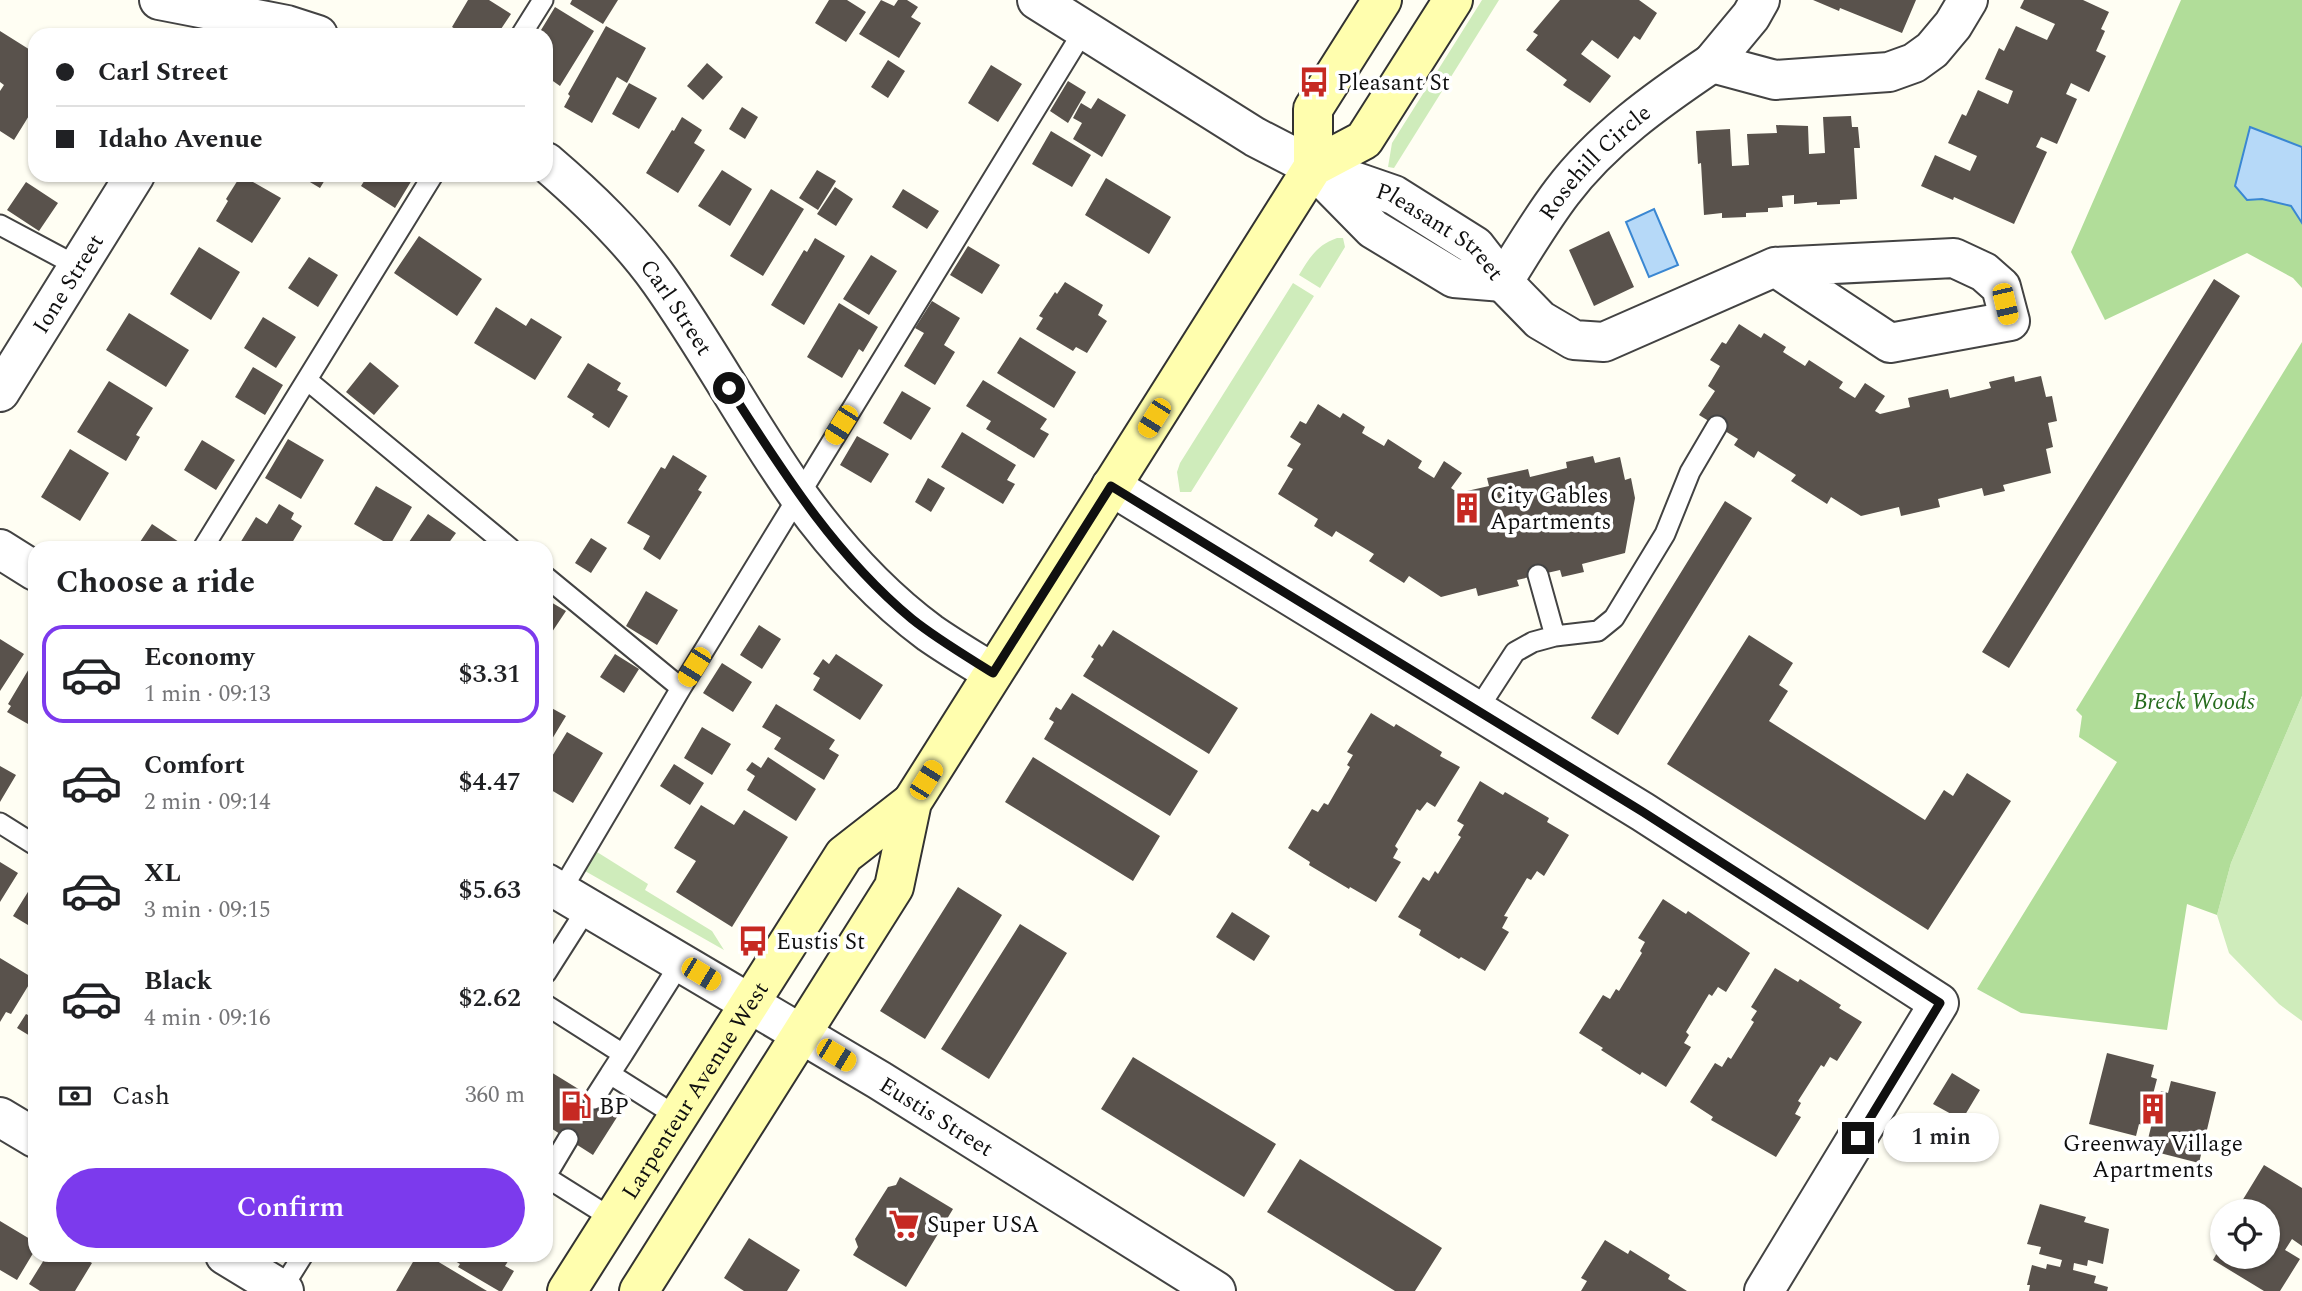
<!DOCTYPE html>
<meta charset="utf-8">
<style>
body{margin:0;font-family:Spectral,serif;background:#f6f6f6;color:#202124;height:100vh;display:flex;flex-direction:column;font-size:26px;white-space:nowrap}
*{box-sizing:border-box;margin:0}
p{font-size:23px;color:#757577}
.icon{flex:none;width:38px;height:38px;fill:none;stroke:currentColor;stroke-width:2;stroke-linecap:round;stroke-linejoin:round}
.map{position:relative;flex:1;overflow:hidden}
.drawer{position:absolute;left:28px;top:541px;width:525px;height:721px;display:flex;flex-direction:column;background:#fff;border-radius:21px;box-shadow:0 2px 5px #0004}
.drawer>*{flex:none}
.top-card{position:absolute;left:28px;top:28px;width:525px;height:154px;border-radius:21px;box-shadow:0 2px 5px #0004;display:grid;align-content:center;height:154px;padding:0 28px;background:#fff}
.buttons{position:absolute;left:2210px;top:1199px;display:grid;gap:14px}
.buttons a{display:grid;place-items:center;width:70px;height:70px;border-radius:50%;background:#fff;box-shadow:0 2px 5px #0004;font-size:35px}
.end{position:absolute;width:32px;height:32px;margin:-16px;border:9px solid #101010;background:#fff;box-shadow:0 0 0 4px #fff}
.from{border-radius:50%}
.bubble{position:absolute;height:49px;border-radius:24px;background:#fff;box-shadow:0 2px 5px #0004;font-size:23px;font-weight:600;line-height:49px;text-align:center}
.car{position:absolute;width:21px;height:42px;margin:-21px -10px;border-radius:9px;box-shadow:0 0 5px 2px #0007;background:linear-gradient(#f5c518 24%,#345 0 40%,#f5c518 0 76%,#345 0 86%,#f5c518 0)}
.top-card b{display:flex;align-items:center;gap:24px;height:66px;font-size:26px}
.top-card b+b{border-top:2px solid #e0e0e0}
.top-card i{width:18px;height:18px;background:#202124}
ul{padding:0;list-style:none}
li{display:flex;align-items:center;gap:21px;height:98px;margin:0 14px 10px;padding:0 14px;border:4px solid transparent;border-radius:21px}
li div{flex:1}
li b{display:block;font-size:26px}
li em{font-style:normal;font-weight:600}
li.on{border-color:#7c3aed}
li>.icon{width:63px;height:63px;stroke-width:1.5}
h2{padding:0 28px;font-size:32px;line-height:84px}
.pay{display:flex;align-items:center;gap:18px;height:77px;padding:0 28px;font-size:26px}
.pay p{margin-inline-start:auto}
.cta{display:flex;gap:14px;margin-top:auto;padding:14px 28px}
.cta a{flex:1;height:80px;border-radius:42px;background:#7c3aed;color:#fff;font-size:28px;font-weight:600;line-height:80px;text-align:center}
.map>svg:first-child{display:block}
.green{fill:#cfecbb}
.forest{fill:#b1dd99}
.water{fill:#b6d9f8;stroke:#3a87d2;stroke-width:2}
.building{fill:#59524c}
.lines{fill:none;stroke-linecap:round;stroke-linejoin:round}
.service-casing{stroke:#434343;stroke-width:23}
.minor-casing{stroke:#434343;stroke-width:42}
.tertiary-casing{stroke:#434343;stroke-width:42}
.secondary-casing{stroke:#323232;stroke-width:42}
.service{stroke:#fff;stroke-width:19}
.minor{stroke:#fff;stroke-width:38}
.tertiary{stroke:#fff;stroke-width:38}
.secondary{stroke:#fffeae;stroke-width:38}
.route{stroke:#101010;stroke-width:9}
.labels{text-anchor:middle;stroke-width:7;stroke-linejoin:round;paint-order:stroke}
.poi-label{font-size:23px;fill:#101010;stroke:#fff;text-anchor:start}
.street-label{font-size:23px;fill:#101010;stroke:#fff}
.park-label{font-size:23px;font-style:italic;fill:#266c1d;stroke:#fff}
</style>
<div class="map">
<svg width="2302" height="1291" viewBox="0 0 2302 1291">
<rect width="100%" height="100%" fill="#fffef3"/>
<path class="green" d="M1482,0H1499L1394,168L1388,167L1392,143Z
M1337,238H1343L1345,247L1320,288L1299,275C1310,257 1317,245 1337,238Z
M1293,283L1314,296L1191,492H1180L1177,472L1180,463Z
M2302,696V1021L2279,1004L2229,953L2217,915L2231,863Z
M597,852L648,884L645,890L712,931L724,950L585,871Z"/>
<path class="forest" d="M2181,0H2302V147L2250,127L2247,200L2262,199L2291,206L2302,223V288L2293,278L2247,253L2105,320L2071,252Z
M2302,342V696L2231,863L2217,915L2187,904L2167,1030L2021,1013L1977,989L2117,762L2079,737L2082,716L2076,710Z"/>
<path class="water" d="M2250,127L2302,147V223L2291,206L2262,199L2247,200L2235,186Z
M1654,209L1678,265L1649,277L1626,222Z"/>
<path class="building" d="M468,0H489L511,14L497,35H465L452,27Z
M572,0H618L603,24L570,4Z
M829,0H847L866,12L846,42L815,23Z
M881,0L894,6L898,0H907L918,7L911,17L921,23L899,58L859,34Z
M1560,0H1639L1657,13L1640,40L1634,36L1618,59L1592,40L1581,54L1611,76L1590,103L1563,85L1567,80L1526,50L1538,35L1533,32Z
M1813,0H1916L1902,33L1840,8L1839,11Z
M2024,0H2083L2109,12L2101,29L2105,31L2096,51L2106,56L2089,92L2071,83L2066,94L2077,99L2057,144L2041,137L2036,147L2047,152L2014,224L1954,197L1953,200L1921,186L1935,155L1970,171L1977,156L1948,143L1962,114L1966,116L1978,90L2008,104L2013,91L1985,79L1999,48L2004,51L2016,26L2047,40L2055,24L2020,8Z
M555,7L594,31L560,86L550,79L546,85V35H538Z
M606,26L646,48L627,83L617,77L592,123L564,107L570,96L568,94Z
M0,31L35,53V106L14,140L0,131V91L4,85L0,82Z
M888,60L905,71L888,98L871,87Z
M707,63L723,77L703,100L687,86Z
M991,65L1022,84L998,122L968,103Z
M1068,81L1086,92L1068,123L1050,111Z
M629,83L657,98L639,129L612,114Z
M1098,98L1126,115L1102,157L1073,139L1082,123L1073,118L1081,103L1091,109Z
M742,107L758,117L745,139L729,129Z
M1851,116L1852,127H1858L1860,148H1854L1857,199L1840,200V204L1817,205V202L1794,204V195L1782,196L1783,207L1768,208V212L1746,213V217L1722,218V213L1704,215L1701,163L1698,164L1696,131L1730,129L1732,166L1749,165L1747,134L1777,133L1776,125L1808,126L1809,154L1825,153L1823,117Z
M682,117L702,130L694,143L705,150L678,193L646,173L672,130L674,131Z
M1051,131L1091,155L1072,187L1032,164Z
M722,170L752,189L730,226L698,206Z
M817,170L836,181L818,210L799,198Z
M241,175L281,198L252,243L216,221L228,201L226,199Z
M298,175H328L320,188Z
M368,175H415L395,208L361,186Z
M1106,178L1171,217L1149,254L1085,215Z
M26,182L58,203L39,231L7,210Z
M835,187L853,199L836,226L817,214Z
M771,189L804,209L763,276L730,256Z
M903,189L939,211L927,229L892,207Z
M1609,231L1634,287L1594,306L1569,250Z
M419,236L482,279L457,316L394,273Z
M815,238L845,256L804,325L771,305L804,250L807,252Z
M968,246L1000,265L982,294L950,275Z
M199,247L240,272L211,320L170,294Z
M871,255L897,271L869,315L843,299Z
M309,257L338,275L318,307L288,288Z
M2214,279L2240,296L2009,668L1982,652Z
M1065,282L1103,305L1098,315L1107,321L1087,353L1076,347L1073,351L1036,329L1043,318L1039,316L1055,292L1057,294Z
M932,301L960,318L944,345L955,352L935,385L904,366L924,333L915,328Z
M839,303L878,327L863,352L859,349L842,378L807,357Z
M496,307L526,326L531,318L562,337L535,380L474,343Z
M129,313L189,350L166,387L106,350Z
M263,317L296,337L276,368L244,348Z
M1739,324L1761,338L1764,333L1786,347L1783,352L1805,366L1809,360L1843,382L1839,388L1855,398L1865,383L1885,396L1875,411L1880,414L1910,407L1908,398L1948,389L1950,398L1991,388L1989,382L2014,376L2015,382L2041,376L2046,397L2052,396L2057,421L2048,423L2053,447L2046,449L2051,473L2003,485L2005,491L1984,496L1982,488L1938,499L1940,507L1901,516L1899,507L1861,516L1831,497L1827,504L1791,481L1796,475L1758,451L1754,458L1734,445L1738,439L1699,415L1715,391L1708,386L1720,366L1710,360L1722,342L1726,344Z
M1020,337L1076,372L1054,408L997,373Z
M370,362L399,386L374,415L346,392Z
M588,363L621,383L617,390L628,396L609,428L592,417L594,414L567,397Z
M253,367L283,385L265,415L235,397Z
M983,380L1047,419L1040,429L1049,434L1034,458L986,429L991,421L966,406Z
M109,381L153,408L136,435L140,437L126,461L77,432Z
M902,391L931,408L911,440L883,423Z
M1318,404L1340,418L1343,413L1365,427L1362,433L1384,446L1388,439L1422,461L1418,468L1434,478L1444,461L1462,473L1451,488L1458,493L1489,486L1487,478L1528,469L1530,477L1567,468L1566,462L1593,456L1595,463L1620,457L1625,480L1631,478L1635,498L1625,553L1582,564L1584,572L1562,577L1560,570L1517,580L1519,586L1478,596L1476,588L1441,597L1409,576L1404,583L1369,561L1374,554L1336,531L1332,537L1314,526L1318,519L1278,494L1293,469L1287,466L1301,444L1290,437L1300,421L1306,424Z
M962,432L1016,465L1007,480L1015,484L1003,504L941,467Z
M857,436L889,454L871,483L840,465Z
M288,439L324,460L301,499L265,478Z
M202,440L235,460L216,490L184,470Z
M70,449L109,473L80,521L41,497Z
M673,455L707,476L698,490L702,492L660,560L643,549L650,536L627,523L661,467L665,469Z
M928,478L945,488L931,512L915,502Z
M376,486L412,507L390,545L354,524Z
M1725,501L1752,518L1618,735L1591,718Z
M279,504L294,513L291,519L302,526L289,548H237L256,517L267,524Z
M428,514L456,533L445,548H418L409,542Z
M152,524L188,548H136Z
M591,538L607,548L591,573L575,563Z
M646,591L678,610L657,645L626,626Z
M549,601L566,611L546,641V606Z
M759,625L781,639L762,669L740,655Z
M1113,630L1238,708L1209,754L1083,676L1094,659L1091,657L1099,644L1102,647Z
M1749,635L1793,663L1779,685L1788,691L1769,721L1925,820L1944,790L1953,796L1967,773L2011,801L1928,930L1667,764Z
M0,639L24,654L0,691Z
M615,654L639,669L624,693L600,677Z
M836,654L883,685L860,720L813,690L820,678L813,674L823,659L829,664Z
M33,662L35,663V728L7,712L11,706L8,704Z
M722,663L752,682L733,712L703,693Z
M1072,693L1198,771L1170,816L1044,739L1054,722L1049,719L1056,707L1061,710Z
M776,704L835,740L829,749L839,755L824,780L774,749L781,738L762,727Z
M546,705L566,716L546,749Z
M1371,713L1394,727L1396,724L1442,752L1440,756L1460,767L1435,807L1427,802L1420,811L1417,809L1395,846L1398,849L1393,858L1401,862L1376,902L1350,887L1349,889L1309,865L1310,862L1288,848L1312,809L1318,812L1324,803L1328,805L1350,767L1347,765L1353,755L1347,752Z
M702,727L731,744L712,775L684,758Z
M567,732L603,753L573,803L546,787V766Z
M768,757L816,789L796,821L747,790L755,776L746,770L752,762L761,768Z
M1033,757L1160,836L1133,881L1005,802Z
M674,764L704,783L690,805L660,786Z
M0,766L16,775L0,802Z
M1480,781L1503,795L1505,792L1549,818L1547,822L1569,835L1544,876L1537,871L1531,880L1527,878L1504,916L1508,917L1502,928L1509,932L1485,971L1461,957L1459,959L1419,935L1421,930L1398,917L1423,877L1429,881L1435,871L1438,874L1461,837L1458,835L1464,825L1457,821Z
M701,805L734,825L744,810L788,837L732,927L676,892L696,861L674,848Z
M0,862L18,873L0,902Z
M31,887L35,890V925L33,928L13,916Z
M958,887L1002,915L925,1039L880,1011Z
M1663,899L1686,914L1688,911L1750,953L1726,992L1718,987L1712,996L1709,994L1686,1032L1689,1035L1684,1043L1691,1047L1666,1087L1642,1072L1640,1075L1601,1050L1603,1048L1579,1033L1603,995L1610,999L1616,989L1619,991L1642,953L1640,951L1645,942L1638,938Z
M1232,912L1270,936L1254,961L1216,937Z
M1020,924L1067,953L989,1079L941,1049Z
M0,958L33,978L11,1014L6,1012L0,1022Z
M1775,968L1798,982L1800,979L1841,1005L1839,1008L1862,1022L1837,1061L1830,1057L1824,1067L1821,1065L1798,1101L1801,1103L1795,1114L1801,1117L1776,1157L1711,1120L1713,1117L1690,1102L1715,1063L1722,1067L1728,1057L1731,1059L1754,1022L1751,1020L1757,1011L1751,1007Z
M35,1008V1039L17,1028L26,1014L30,1016Z
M2107,1053L2154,1065L2151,1077L2157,1079L2151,1102L2157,1103L2161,1091L2168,1093L2171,1081L2216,1092L2199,1163L2152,1151L2154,1141L2148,1139L2154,1115L2147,1114L2144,1126L2139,1124L2136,1136L2089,1124Z
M1133,1057L1276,1144L1244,1197L1101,1109Z
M546,1069L619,1114L593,1155L546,1125Z
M1952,1073L1980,1090L1962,1120L1933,1104Z
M1300,1159L1442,1248L1415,1291H1395L1267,1212Z
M2264,1165L2302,1188V1246L2292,1239L2285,1250L2300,1259L2280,1291H2264L2213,1260L2222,1244V1256H2268V1211H2247L2239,1206Z
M900,1177L953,1209L906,1287L853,1255L858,1247L855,1239L888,1187L896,1185Z
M2040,1204L2086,1217L2084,1222L2109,1229L2103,1264L2088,1260L2087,1266L2074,1263L2073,1270L2096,1276L2094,1283L2108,1287L2107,1291H2029L2030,1285H2027L2032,1265L2046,1269L2047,1264L2060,1267L2062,1260L2039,1254L2041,1247L2027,1244Z
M0,1221L35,1242V1250L17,1280L0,1270Z
M749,1238L800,1270L787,1291H744L724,1278Z
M1605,1240L1628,1254L1630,1250L1670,1275L1668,1279L1687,1291H1581L1587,1281L1581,1278Z
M47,1255H78L92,1263L75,1291H40L29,1284Z
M417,1255H427L487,1291H396Z
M445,1255H512L505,1266L514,1271L502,1291H499L458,1267L460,1264Z"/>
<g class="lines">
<g class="service-casing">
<path id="service" d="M521,35L543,0
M0,225L77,266
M307,380L510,548
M203,548L433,175
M1538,575L1555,636
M546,577L681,688
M1478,709L1515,652L1533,642L1555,636L1598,631L1614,618L1665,534L1690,472L1717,426
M0,823L35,845
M561,891L681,688L1084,30
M546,973L588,907
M546,1005L623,1054L681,962
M623,1054L610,1074L678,1117
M594,1099L610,1074
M546,1176L568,1139
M546,1177L613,1219
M281,1290L303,1255"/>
</g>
<g class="minor-casing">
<g id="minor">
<path d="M159,0L287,25L318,35"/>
<path id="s1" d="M1037,0L1255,137L1313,167L1394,195L1475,246L1503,282L1540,320L1574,340L1604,342L1775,267L1890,343L2010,321L2001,287L1984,272L1954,258L1775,267"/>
<path d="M1760,0L1751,16L1712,63L1775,80L1889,72L1914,63L1932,50L1953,25L1968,0"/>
<path id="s2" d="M546,162C588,198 628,236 660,281C709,350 749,426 798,495C834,545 880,596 930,633C950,647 972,660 993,673"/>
<path d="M1319,174L1373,229L1454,278L1503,282"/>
<path id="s3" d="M1503,282C1522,252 1540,221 1562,192C1602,139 1657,100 1712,63"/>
<path id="s4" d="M0,392L135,175"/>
<path d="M1111,486L1643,812L1939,1003L1764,1291"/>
<path d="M0,1117L35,1138"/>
<path d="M225,1255L284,1291"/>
</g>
</g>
<g class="tertiary-casing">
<g id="tertiary">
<path d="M0,549L35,571"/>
<path id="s5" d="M546,883L879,1080L1216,1291"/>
</g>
</g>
<g class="secondary-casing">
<g id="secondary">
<path d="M1313,167V109L1382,0"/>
<path id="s6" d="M567,1291L844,855L912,802"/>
<path d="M639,1291L894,887L912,802L1313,167L1364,140L1453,0"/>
</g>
</g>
<use href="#service" class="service"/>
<use href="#minor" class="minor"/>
<use href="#tertiary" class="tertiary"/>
<use href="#secondary" class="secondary"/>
</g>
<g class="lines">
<path class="route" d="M729,388C783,472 834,554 912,619C937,639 966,656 993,673L1111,486L1643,812L1940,1003L1858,1138"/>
</g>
<defs>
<g id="bus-bare" transform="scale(2.415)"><path d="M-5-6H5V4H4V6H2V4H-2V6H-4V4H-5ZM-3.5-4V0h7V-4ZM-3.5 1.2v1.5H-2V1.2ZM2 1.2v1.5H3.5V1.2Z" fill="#c62922" stroke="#fff" stroke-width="2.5" paint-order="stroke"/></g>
<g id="building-bare" transform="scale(2.415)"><path d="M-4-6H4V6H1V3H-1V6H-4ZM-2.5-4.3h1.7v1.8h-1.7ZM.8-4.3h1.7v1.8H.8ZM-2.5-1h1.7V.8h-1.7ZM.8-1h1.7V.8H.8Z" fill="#c62922" stroke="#fff" stroke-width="2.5" paint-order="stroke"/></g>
<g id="fuel-bare" transform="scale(2.415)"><path d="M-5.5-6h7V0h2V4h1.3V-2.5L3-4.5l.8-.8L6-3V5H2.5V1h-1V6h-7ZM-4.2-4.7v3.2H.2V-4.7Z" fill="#c62922" stroke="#fff" stroke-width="2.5" paint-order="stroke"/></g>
<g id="supermarket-bare" transform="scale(2.415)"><path d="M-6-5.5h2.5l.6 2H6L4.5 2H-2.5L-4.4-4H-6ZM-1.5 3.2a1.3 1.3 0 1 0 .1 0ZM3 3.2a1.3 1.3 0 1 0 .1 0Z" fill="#c62922" stroke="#fff" stroke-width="2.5" paint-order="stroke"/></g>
</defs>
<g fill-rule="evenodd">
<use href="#bus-bare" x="1314" y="82"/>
<use href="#building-bare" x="1467" y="508"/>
<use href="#bus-bare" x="753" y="941"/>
<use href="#fuel-bare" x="576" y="1106"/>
<use href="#building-bare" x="2153" y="1109"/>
<use href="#supermarket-bare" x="904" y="1224"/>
</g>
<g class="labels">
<g class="poi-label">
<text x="1337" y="90">Pleasant St</text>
<text x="1490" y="503">City Gables<tspan x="1490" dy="26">Apartments</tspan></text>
<text x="776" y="949">Eustis St</text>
<text x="599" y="1114">BP</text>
<text x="2153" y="1151" text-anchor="middle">Greenway Village<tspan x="2153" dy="26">Apartments</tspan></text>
<text x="927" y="1232">Super USA</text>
</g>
<g class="street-label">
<text dy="8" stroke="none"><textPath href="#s3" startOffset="152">Rosehill Circle</textPath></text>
<text dy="8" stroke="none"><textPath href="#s1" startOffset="467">Pleasant Street</textPath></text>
<text dy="8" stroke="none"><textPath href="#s4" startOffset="128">Ione Street</textPath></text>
<text dy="8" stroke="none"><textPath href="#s2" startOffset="196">Carl Street</textPath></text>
<text dy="8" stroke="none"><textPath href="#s6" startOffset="238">Larpenteur Avenue West</textPath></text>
<text dy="8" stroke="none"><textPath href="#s5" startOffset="455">Eustis Street</textPath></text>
</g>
<g class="park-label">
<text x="2194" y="709">Breck Woods</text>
</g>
</g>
</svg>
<div class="buttons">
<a><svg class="icon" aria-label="locate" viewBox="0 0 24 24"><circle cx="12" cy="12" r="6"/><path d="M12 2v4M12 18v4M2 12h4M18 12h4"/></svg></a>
</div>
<i class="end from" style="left:729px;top:388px"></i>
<i class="end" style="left:1858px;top:1138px"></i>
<div class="bubble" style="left:1883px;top:1113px;width:116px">1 min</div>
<i class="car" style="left:2005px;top:304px;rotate:167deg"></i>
<i class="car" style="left:1154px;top:418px;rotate:212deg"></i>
<i class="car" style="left:841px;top:425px;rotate:212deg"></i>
<i class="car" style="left:694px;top:667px;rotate:212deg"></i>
<i class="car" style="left:926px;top:780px;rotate:32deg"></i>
<i class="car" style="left:701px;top:974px;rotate:121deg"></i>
<i class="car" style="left:836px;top:1055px;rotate:121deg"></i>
<div class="top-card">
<b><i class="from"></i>Carl Street</b>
<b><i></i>Idaho Avenue</b>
</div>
<section class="drawer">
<h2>Choose a ride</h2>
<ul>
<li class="on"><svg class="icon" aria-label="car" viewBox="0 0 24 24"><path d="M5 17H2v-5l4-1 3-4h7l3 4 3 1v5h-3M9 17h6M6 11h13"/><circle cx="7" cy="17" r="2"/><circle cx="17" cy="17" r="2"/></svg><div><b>Economy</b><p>1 min · 09:13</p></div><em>$3.31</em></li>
<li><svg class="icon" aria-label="car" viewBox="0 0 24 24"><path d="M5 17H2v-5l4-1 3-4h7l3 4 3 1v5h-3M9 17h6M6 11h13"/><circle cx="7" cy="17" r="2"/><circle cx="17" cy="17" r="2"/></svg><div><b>Comfort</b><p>2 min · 09:14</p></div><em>$4.47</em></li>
<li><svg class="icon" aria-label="car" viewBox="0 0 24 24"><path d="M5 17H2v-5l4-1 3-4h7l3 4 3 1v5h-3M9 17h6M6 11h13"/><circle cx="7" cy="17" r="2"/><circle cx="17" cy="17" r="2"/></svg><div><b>XL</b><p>3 min · 09:15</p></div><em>$5.63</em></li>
<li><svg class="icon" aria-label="car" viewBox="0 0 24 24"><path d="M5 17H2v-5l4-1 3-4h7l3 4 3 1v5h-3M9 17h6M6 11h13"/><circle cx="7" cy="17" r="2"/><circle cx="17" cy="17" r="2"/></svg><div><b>Black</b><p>4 min · 09:16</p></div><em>$2.62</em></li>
</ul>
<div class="pay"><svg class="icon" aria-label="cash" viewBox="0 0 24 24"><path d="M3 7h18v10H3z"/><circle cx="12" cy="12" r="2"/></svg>Cash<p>360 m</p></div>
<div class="cta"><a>Confirm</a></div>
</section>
</div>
